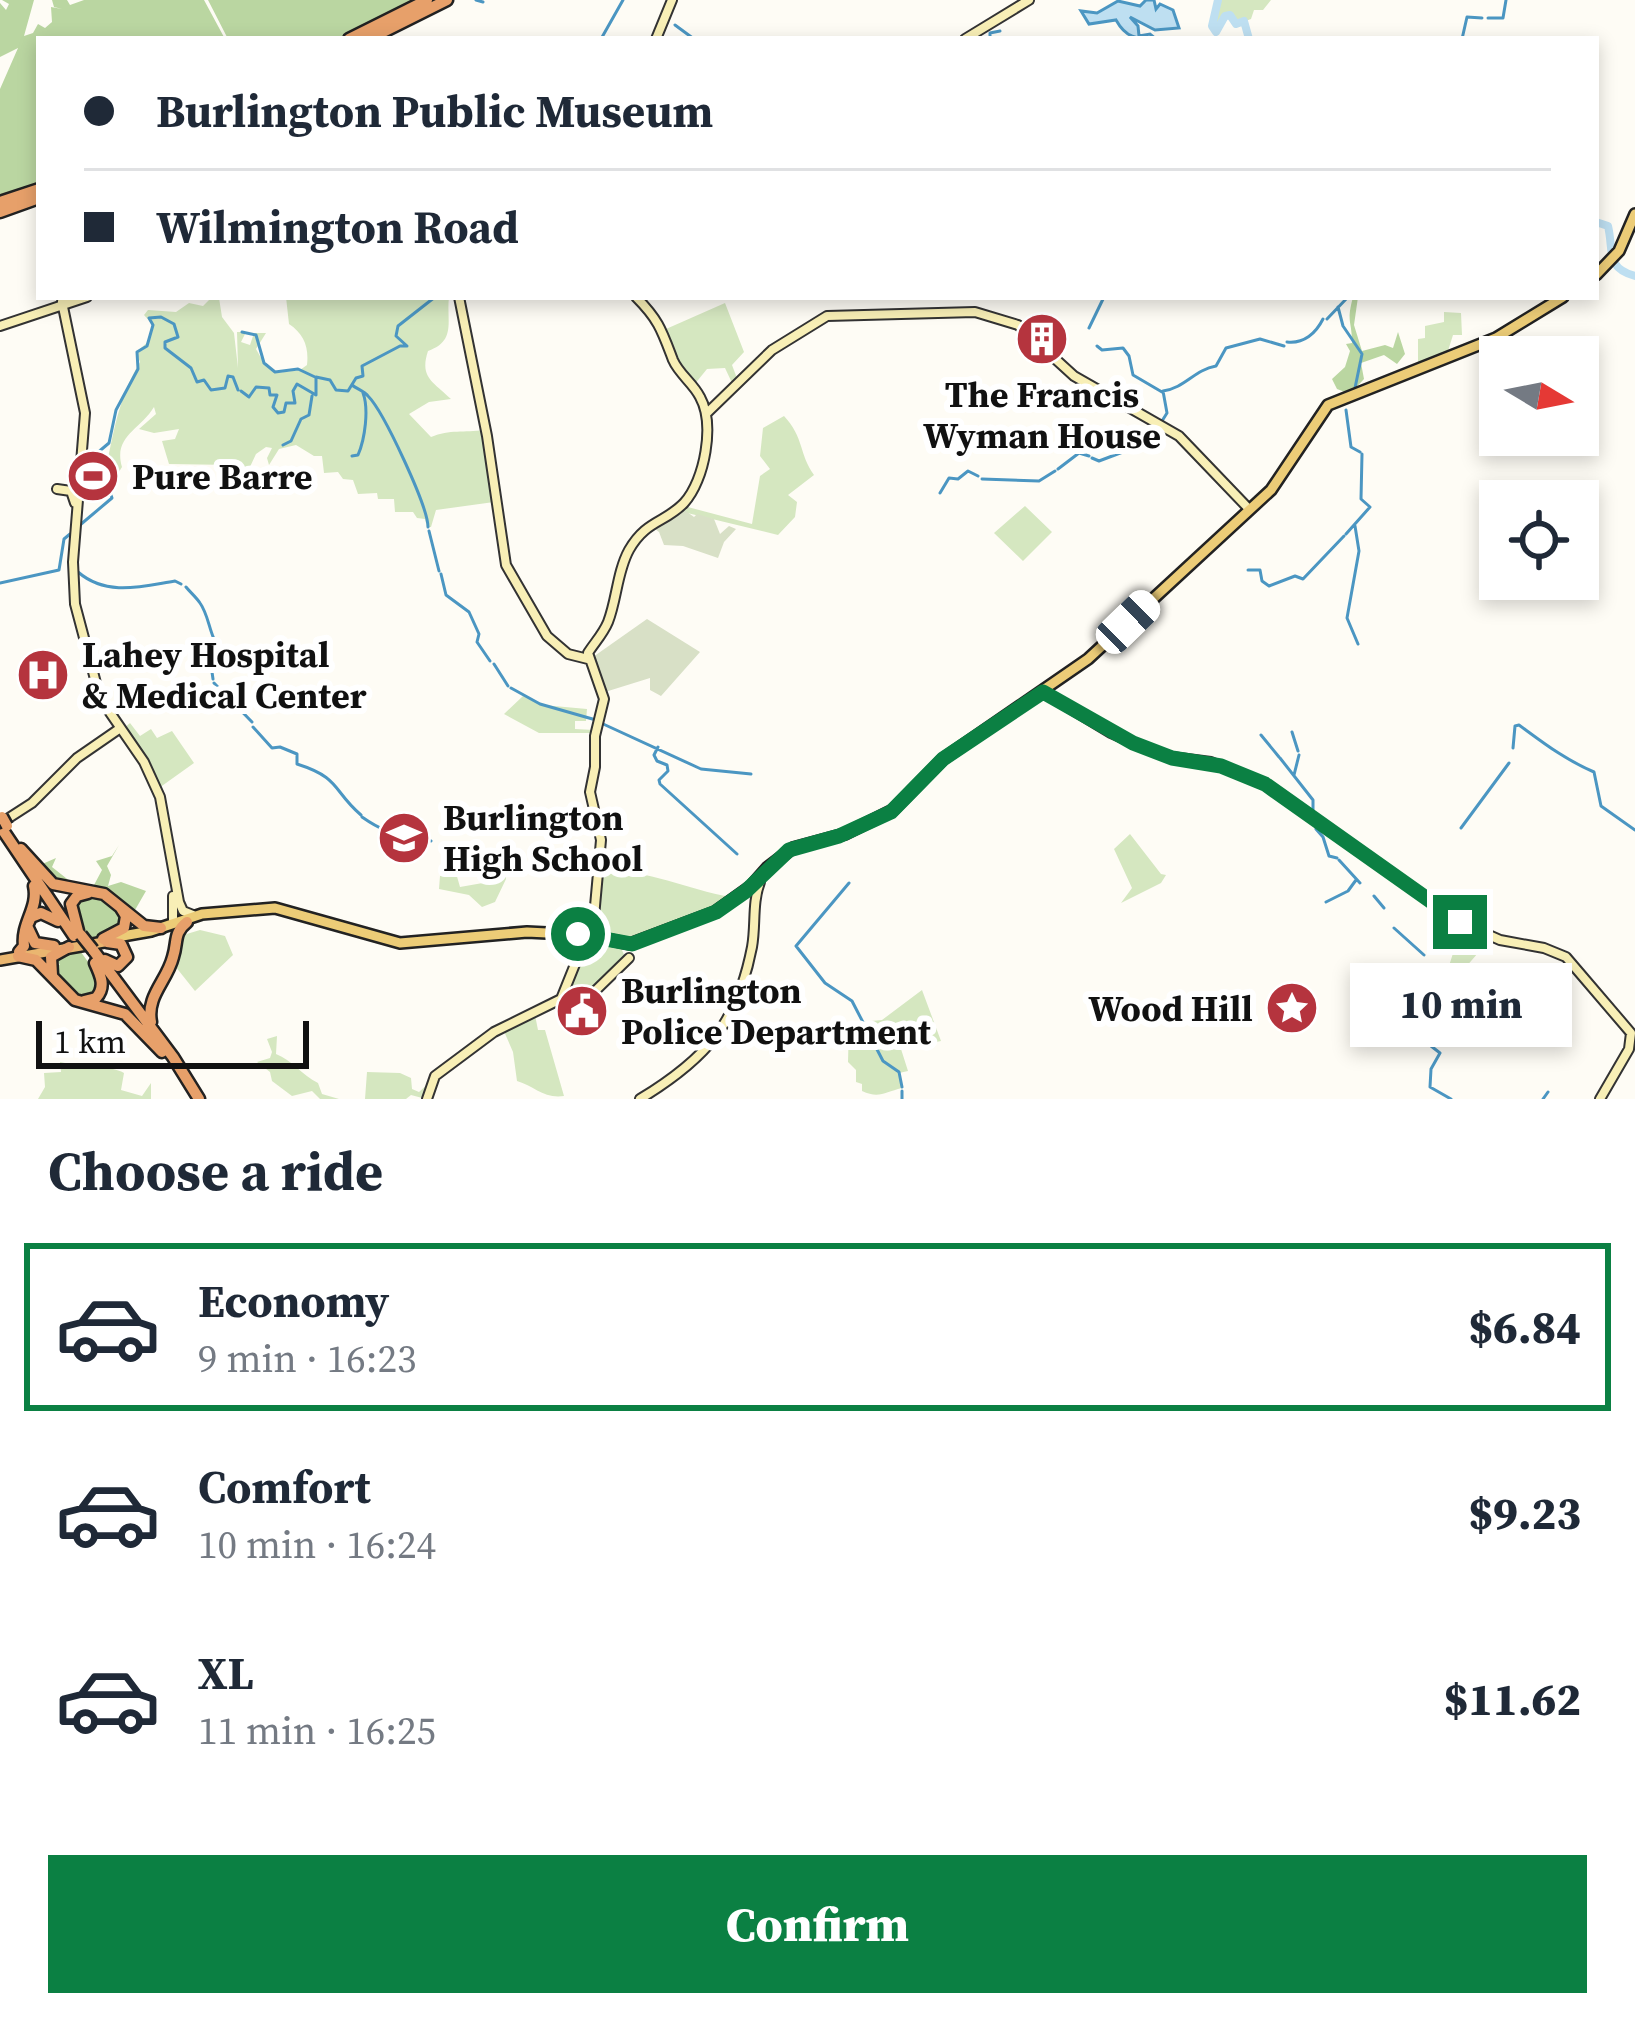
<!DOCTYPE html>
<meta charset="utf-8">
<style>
body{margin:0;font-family:"Source Serif 4",serif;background:#f6f6f7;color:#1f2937;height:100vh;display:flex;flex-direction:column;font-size:45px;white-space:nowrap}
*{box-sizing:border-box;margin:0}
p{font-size:39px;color:#747a83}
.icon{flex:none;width:66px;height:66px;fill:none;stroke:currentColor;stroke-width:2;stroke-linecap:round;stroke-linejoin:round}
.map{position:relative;height:1099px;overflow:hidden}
.sheet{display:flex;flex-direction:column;background:#fff;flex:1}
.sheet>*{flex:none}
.hud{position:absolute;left:36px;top:36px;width:1563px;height:264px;border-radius:0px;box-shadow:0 6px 18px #0003;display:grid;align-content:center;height:264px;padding:0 48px;background:#fff}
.needle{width:78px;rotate:100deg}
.fabs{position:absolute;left:1479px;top:336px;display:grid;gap:24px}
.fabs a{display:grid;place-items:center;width:120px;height:120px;border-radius:0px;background:#fff;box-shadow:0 6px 18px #0003;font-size:60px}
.scale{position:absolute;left:36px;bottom:30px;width:273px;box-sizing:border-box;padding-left:12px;border:6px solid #111;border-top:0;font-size:33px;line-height:42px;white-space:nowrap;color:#111;-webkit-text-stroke:9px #fff;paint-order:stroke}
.end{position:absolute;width:54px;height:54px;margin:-27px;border:15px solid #0b8043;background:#fff;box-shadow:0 0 0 6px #fff}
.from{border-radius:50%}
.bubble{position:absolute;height:84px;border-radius:0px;background:#fff;box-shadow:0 6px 18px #0003;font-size:39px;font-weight:800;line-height:84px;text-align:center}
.car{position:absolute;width:36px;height:72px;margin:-36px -18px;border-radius:15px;box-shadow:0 0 9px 3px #0007;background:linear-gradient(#fff 24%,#345 0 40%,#fff 0 76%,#345 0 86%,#fff 0)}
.hud b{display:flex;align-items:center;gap:42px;height:114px;font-size:45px}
.hud b+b{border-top:3px solid #e0e1e3}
.hud i{width:30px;height:30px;background:#1f2937}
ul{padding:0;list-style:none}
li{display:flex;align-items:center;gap:36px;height:168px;margin:0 24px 18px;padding:0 24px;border:6px solid transparent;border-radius:0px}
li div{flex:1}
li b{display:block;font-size:45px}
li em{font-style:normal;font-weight:800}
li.selected{border-color:#0b8043}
li>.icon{width:108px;height:108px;stroke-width:1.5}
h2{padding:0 48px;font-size:54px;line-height:144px}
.cta{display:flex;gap:24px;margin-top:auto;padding:24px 48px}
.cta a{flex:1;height:138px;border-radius:0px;background:#0b8043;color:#fff;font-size:48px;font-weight:800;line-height:138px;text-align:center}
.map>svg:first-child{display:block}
.green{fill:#d5e7c0}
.forest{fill:#bad6a1}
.cemetery{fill:#d8e0c6}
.water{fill:#bedff1;stroke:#4b96c2;stroke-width:3}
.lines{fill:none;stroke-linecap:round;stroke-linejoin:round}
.stream{stroke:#4b96c2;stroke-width:3}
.river{stroke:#bedff1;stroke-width:8}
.secondary-casing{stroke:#333;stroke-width:12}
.primary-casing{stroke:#222;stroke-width:14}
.trunk-casing{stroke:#222;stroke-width:14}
.motorway-casing{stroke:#222;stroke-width:15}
.secondary{stroke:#f8efb6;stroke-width:8}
.primary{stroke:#eccc77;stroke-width:9}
.trunk{stroke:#eab670;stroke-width:9}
.motorway{stroke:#e7a06a;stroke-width:10}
.motorway-bridge-casing{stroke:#222;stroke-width:15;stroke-linecap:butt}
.motorway-bridge{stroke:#e7a06a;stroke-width:10}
.route{stroke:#0b8043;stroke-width:15}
.labels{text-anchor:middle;stroke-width:12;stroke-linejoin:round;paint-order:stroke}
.poi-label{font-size:36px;font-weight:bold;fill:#111;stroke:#fff;text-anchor:start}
</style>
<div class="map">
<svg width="1635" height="1099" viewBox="0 0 1635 1099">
<rect width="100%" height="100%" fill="#fefcf5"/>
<path class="green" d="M1218,0H1271L1263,10H1254L1251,19L1238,24L1226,15L1216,32L1212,26Z
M212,297L219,298L222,317L234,333L238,368L237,332H246L241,342L250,345L254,333H266L256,349L265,365L276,373L300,370L307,365C309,347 304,334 289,324L286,297H449C446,320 457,341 428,351C419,378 434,382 451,399L429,402L409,414L431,437C450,429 464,433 484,430L494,502L436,510L431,527H427L425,519L417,518L413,512H395L394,499H378L377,493L358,494L353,480L343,479L338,472L324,473L322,456H314L296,445L279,449L269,465L267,458L272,448L266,447L256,454L249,469L231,465L169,464L162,441L175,439L179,429L154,433L139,429L156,414L154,407C140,430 113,436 122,467L117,475L107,463C115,425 120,396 140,362L136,352L148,342L152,324L144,315L148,310L176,312L189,303L203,306Z
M725,303L744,352L732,365L738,381L733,385L725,368L707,369L694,385L675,359L666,329Z
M1444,312L1461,313L1462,335H1453L1447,354L1418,364V339L1425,338V326L1444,322Z
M784,416C804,437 799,454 814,475L788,495L797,502L795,517L778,535L679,511L684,506L752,524L760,476L770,469L760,456L763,428Z
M1025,506L1052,532L1023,561L994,533Z
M523,696L543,705L587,709L586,721H575V729L594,730L593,733H539L504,714Z
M130,723L140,736L151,729L157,738L172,731L194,763L159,788L123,729Z
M1130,834L1161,874L1166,875L1161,883L1121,903L1132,888L1114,849Z
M494,857L504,862L506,879L495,902L482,907L469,895L439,889L440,876L456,873L460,887L494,881Z
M601,870C646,869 686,889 731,897L727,903L636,941L592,934Z
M1462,925L1491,938L1452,983L1448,969Z
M200,930L225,936L233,955L195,991L175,966L180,936Z
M587,939L621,948L626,959L598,988L565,999Z
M922,990L941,1041L901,1049L908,1071L899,1073L902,1088C885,1092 879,1099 862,1091V1084L856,1082V1070L848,1062L849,1023L882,1020Z
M535,1015L538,1030H545L564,1096C544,1099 534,1086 517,1081L513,1052L503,1029Z
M277,1036L276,1054C292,1060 302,1075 318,1083L322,1094L339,1099H320L312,1091L292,1096L272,1081L270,1072L257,1062L270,1058L272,1052L267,1039Z
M60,1062C79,1067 111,1065 124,1073L121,1090L142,1096L151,1083V1099H38L45,1087L44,1073L61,1072Z
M367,1072L400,1073L411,1078L412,1089L419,1092L429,1083L426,1099L411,1095L406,1099H365Z"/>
<path class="forest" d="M2,0H34L24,36L33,33L38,24L45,28L52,22L51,7L62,9L54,7L52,0H67L70,5L84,0H204L225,39H39V183L0,197V89L18,48L0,57V3L6,10L9,4Z
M208,0H416L337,39H228Z
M1353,297H1358L1354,325L1362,351L1385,345L1393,348L1398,332L1405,354L1397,364L1384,355L1361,363L1364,379L1350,394L1337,389L1332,379L1345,367L1350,351L1346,344L1352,343C1352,320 1346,323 1353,297Z
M119,845L107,866L111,875L108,886L121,882L146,891L135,910L144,920L166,922L145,923L115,898L61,884L40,865L56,858L52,867L71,882L94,885L102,870L96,861L112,856Z
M89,896L104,899L121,911L123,924L111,935L88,938L75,920V901Z
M78,948L99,977L95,996C69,997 62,986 52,963L60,965L56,958Z"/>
<path class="cemetery" d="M683,509L694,517L697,514L714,519L720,534L729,526L736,529L724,542L718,558L683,546L664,545L659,532L650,525Z
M647,619L700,652L661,696L650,690V678L605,692L593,657Z"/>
<path class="water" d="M1146,0H1154L1156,9L1160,4L1173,10L1179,28L1155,30L1130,17L1138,26L1139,36L1150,34L1156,39C1136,39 1126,38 1116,20L1089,24L1081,11L1097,13L1118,1L1140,6Z"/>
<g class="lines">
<path class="stream" d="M476,0L483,2
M1488,18H1503L1506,0
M675,25L694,39
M601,39L623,0
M990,39V33L1000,31
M1462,39L1467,17L1482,18
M1338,307L1343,326L1362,354L1355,388
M1327,319L1348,297
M1089,328L1104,297
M242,332L256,335L264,363L275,372L298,369L315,377
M1287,342C1304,344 1316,333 1323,319
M1097,346L1102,350L1123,348L1129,356L1133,375L1162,392
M352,385C357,389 364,391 368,396C384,412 428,507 428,527
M241,391L249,397L256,387L269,388L270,395H277L273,407L278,413L284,412L286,403H295L293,391L297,384L316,395V377L330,380L336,390L348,391L356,378L363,376L362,366L400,346H407L396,336L398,326L435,297
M1346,410L1351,447L1360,452
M1162,421L1167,413L1163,391C1185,388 1194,370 1216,366L1226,348L1260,339L1284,346
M283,445L291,441L301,419L309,415L312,396
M352,456L358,455C365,439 369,409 363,393
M1092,458L1099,461L1152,441L1155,426
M1058,469L1079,453L1089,456
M982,479L1039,481L1055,471
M940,493L949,478L958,479L968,471L978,476
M80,525L112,498L96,454L109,443L116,410L138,369L137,352L147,346L153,325L149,318L161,317L174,324L178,337L165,342V348L191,368L197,382L204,380L211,390L225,388L228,376L233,377L238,390
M1355,526L1359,551L1347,618L1358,644
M429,531L439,571
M1346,534L1370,507L1361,499L1362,454
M1248,570H1260L1262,581L1269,586L1295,576L1303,579L1344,536
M78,572C107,597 143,586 175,581L181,584
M441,574L446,595L469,612L479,634L477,642L490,661
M0,583L59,570L64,539L70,534
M186,587C190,592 196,597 200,603C210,617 209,637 221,650L211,665L213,679
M494,664L508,686
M214,683L252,722
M511,688L540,704L596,720
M601,723L701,769L751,774
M253,727L272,748L280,747L297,754V764C341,778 332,790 361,815
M1292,732L1298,751
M1261,735L1279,757
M658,747L654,755L657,761L667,765L668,771L659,780L660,784L737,854
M1513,748L1515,726L1519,725C1545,744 1564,759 1594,772L1601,806L1635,830
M1280,758L1313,800V813
M1294,775L1299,755
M362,817C392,838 398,831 431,841
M1461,828L1509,763
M1316,829L1323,837L1329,856L1337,858
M1339,860L1360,883
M849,883L796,946L825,983L852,1001L883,1061L899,1072L902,1087
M1374,896L1384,908
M1326,902L1348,891L1356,880
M1394,928L1424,955
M1432,1039L1426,1026L1447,988L1446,968L1440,965
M1431,1046L1440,1053L1431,1069L1430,1087L1451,1099
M902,1091V1099
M1543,1099L1548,1092"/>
<path class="river" d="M1218,0L1212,26L1216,32L1225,16L1230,15L1236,24L1244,21L1249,39
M1596,222L1608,226C1614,251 1605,268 1635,276"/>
<g class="secondary-casing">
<path id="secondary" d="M656,39L672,0
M965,39L1029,0
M459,297L487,436L506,565L547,636L568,654L588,659
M62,302L85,413L73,562L75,604L100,698L144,762L160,797L179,902L183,911L193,915
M0,326L87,297
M707,413L772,350L827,316L975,312L1018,325L1074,376L1179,436L1249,509
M57,489L71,491L75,503
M1043,692L1111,733L1147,749L1172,757L1211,762L1265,785L1464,924L1500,940L1544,948L1566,957L1631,1033L1629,1049L1600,1099
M1,823L32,803L77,758L119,729
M173,923V896
M561,999L594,917L601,840L590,792L595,767V736L604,699L588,653C595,642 603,634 608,622C617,599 617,572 629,550C646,520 665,523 684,503C705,480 715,424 700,397C693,383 679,374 673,360C662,331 659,320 636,297
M427,1099L435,1076L494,1032L561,999L592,994L629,958
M640,1099C706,1059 737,1024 752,947C756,925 752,903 760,882"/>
</g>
<g class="primary-casing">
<path id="primary" d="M1596,275L1619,251L1635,214
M753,884L768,867L793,848L845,834L893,810L943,759L1088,659L1271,490L1328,405L1496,338L1563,297
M111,938L151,931L202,914L275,908L400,943L527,932L587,935L630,944L715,912L757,882"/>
</g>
<g class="trunk-casing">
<path id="trunk" d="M0,960L104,942"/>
</g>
<g class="motorway-casing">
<path id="motorway" d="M349,39L427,0
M369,39L447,0
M0,202L39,189
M0,212L39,198
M0,826L74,936
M21,849L53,884L104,894L144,926L161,928
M78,931L71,904L77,896L88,893
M103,939L124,928L126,916L121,908
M54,946L35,943L27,926L31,917L41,913L58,921
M93,950L173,1057L199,1099
M19,952L24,946C21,923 39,908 34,886
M18,956L36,960L75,1000L125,1014L162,1052
M105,960L118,966L127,957L121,944L107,942
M52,975L51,957L69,947
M84,1001L96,998C106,987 101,976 95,963
M151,1022C146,996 167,981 173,957C178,942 173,933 187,922"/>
</g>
<use href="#secondary" class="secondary"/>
<use href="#primary" class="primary"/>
<use href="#trunk" class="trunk"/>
<use href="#motorway" class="motorway"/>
<g class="motorway-bridge-casing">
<path id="motorway-bridge" d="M2,817L7,826
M81,935L93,950"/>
</g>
<use href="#motorway-bridge" class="motorway-bridge"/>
</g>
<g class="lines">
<path class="route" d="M578,934L632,944L716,912L746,891L789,850L839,836L891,812L943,759L1043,692L1133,743L1172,758L1221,766L1265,784L1460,922"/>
</g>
<defs>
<g id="building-disc" transform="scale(2.7)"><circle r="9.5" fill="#b5343e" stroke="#fff"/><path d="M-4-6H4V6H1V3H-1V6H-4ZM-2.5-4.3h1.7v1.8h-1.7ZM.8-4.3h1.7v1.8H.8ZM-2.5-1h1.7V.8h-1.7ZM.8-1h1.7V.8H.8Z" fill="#fff"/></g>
<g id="stadium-disc" transform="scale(2.7)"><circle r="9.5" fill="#b5343e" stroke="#fff"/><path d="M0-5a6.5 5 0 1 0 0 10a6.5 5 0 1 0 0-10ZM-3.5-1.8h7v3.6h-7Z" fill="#fff"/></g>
<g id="hospital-disc" transform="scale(2.7)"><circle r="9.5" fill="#b5343e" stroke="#fff"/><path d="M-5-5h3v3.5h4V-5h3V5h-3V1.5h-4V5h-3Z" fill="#fff"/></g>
<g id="school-disc" transform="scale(2.7)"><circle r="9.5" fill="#b5343e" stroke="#fff"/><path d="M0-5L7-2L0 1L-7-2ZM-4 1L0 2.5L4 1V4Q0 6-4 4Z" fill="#fff"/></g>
<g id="sight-disc" transform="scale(2.7)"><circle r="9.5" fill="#b5343e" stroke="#fff"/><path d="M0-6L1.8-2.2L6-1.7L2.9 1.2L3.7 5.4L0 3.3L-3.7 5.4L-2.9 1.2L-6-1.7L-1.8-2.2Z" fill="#fff"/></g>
<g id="civic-disc" transform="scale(2.7)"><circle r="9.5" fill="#b5343e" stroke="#fff"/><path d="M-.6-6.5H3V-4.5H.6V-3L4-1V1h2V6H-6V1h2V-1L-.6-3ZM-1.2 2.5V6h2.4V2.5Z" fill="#fff"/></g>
</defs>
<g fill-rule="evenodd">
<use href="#building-disc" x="1042" y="339"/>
<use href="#stadium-disc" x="93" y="476"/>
<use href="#hospital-disc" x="43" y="675"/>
<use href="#school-disc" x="404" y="838"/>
<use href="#sight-disc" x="1292" y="1008"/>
<use href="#civic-disc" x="582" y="1011"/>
</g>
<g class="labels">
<g class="poi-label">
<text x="1042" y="407" text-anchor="middle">The Francis<tspan x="1042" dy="41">Wyman House</tspan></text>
<text x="132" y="489">Pure Barre</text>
<text x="82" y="667">Lahey Hospital<tspan x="82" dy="41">&amp; Medical Center</tspan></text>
<text x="443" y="830">Burlington<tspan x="443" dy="41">High School</tspan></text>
<text x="621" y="1003">Burlington<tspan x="621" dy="41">Police Department</tspan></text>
<text x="1253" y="1021" text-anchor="end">Wood Hill</text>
</g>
</g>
</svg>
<div class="fabs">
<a><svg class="needle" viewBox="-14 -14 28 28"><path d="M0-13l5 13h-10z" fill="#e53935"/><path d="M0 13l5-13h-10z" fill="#747a83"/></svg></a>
<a><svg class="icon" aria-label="locate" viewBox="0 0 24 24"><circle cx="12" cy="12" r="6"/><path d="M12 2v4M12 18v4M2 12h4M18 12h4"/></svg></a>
</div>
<div class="scale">1 km</div>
<i class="end from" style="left:578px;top:934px"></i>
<i class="end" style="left:1460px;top:922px"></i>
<div class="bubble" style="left:1350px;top:963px;width:222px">10 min</div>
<i class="car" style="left:1128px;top:622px;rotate:46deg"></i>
<div class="hud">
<b><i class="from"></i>Burlington Public Museum</b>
<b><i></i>Wilmington Road</b>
</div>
</div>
<section class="sheet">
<h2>Choose a ride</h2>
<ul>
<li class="selected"><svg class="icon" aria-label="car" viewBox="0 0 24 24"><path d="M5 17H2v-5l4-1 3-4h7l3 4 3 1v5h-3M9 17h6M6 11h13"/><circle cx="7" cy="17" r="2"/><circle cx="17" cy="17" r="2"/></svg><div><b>Economy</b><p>9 min · 16:23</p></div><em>$6.84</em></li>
<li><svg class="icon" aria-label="car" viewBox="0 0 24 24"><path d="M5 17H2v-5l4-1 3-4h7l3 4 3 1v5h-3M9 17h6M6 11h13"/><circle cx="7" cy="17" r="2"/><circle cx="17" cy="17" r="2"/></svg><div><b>Comfort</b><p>10 min · 16:24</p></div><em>$9.23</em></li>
<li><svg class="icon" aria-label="car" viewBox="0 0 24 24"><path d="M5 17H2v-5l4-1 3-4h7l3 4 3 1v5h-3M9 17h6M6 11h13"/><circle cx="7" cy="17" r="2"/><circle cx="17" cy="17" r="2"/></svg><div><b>XL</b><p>11 min · 16:25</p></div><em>$11.62</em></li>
</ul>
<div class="cta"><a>Confirm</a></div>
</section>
